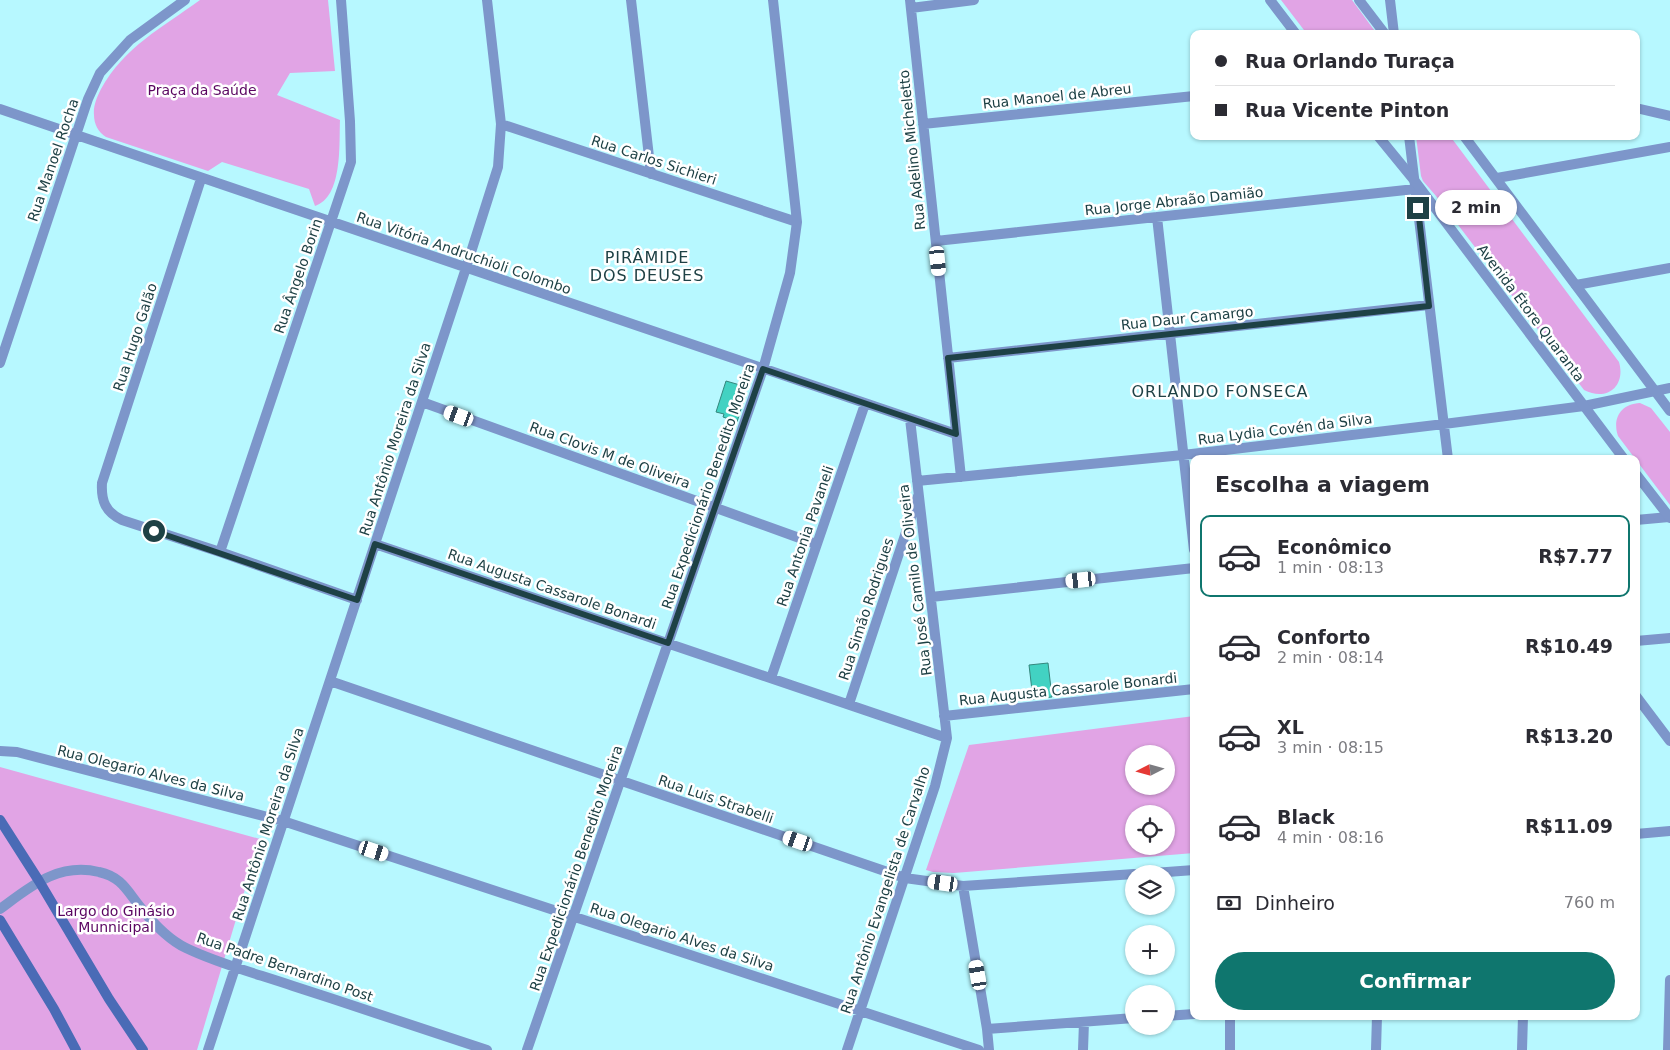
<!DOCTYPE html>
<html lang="pt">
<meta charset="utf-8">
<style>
body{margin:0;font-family:"DejaVu Sans",sans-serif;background:#f7f7f7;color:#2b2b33;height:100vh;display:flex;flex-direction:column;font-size:19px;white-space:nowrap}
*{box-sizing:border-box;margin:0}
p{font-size:16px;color:#7c7c81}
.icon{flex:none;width:28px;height:28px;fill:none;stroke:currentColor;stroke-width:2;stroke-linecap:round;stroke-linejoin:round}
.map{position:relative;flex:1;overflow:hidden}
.sheet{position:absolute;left:1190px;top:455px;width:450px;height:565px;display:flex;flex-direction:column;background:#fff;border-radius:10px;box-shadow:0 1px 4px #0004}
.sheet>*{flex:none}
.banner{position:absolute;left:1190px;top:30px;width:450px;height:110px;border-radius:10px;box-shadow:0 1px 4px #0004;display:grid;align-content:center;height:110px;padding:0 25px;background:#fff}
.needle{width:32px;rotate:264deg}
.tools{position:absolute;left:1125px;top:745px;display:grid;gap:10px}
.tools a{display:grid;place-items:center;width:50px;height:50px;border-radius:50%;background:#fff;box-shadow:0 1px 4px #0004;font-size:25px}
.end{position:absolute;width:22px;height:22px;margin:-11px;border:6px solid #1e4145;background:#fff;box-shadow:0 0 0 2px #fff}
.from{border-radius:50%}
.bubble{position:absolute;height:35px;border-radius:18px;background:#fff;box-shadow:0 1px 4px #0004;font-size:16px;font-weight:700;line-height:35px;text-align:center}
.car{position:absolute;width:15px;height:30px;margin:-15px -8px;border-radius:6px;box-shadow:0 0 4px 1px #0007;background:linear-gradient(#fff 24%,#345 0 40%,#fff 0 76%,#345 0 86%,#fff 0)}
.banner b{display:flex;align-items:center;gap:18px;height:48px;font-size:19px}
.banner b+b{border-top:1px solid #e1e1e2}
.banner i{width:12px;height:12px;background:#2b2b33}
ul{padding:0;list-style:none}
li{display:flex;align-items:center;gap:15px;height:82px;margin:0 10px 8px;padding:0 15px;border:2px solid transparent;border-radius:10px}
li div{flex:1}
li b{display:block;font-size:19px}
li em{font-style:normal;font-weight:700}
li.selected{border-color:#0f766e}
li>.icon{width:45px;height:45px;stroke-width:1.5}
h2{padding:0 25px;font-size:22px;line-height:60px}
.pay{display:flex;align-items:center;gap:12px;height:55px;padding:0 25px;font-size:19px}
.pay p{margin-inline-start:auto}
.primary-button{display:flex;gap:10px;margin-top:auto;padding:10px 25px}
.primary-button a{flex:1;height:58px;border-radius:30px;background:#0f766e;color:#fff;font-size:20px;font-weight:700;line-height:58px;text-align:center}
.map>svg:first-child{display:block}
.green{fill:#e1a4e5;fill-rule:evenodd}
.building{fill:#42d2c2;stroke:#34877d}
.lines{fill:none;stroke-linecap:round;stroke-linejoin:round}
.minor{stroke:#7d96ca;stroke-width:10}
.tertiary{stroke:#7d96ca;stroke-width:10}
.secondary{stroke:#4a6bb6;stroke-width:10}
.route{stroke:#1e4145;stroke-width:6}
.labels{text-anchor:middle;stroke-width:5;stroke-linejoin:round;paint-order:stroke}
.park-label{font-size:14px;fill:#5a0561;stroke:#fff}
.street-label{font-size:14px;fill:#1e4145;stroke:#fff}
.quarter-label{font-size:16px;letter-spacing:1px;fill:#1e4145;stroke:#fff}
</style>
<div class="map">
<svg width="1670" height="1050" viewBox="0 0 1670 1050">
<rect width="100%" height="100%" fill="#b7f8ff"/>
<path class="green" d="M200,0H328L335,71L290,73L277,95L340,120C339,144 343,197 315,206L309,189L222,162L208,171L106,137C98,132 94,124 94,115C93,106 97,97 101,89C124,47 163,27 200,0Z
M1281,0H1352L1377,34H1307Z
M1416,136H1450L1619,362C1626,386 1607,402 1584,390L1436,196L1423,181L1421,176Z
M1640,403L1651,408L1670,432V505L1618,436C1612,418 1621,404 1640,403Z
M1194,716V853L954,873L933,872L926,870L969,745ZM1134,754H1166V786H1134ZM1134,814H1166V846H1134Z
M0,767L260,839L197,1050H0Z"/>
<path class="building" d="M726,381L740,385L739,391L746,393L737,422L723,417L724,414L716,412Z
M1048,663L1052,697L1033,699L1029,665Z"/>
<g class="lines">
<path class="minor" d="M631,0L651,174
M910,0L961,477
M1390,0L1394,34
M911,8L974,0
M1636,108L1670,116
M0,109L956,434
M501,124L797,222
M923,124L1194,96
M1409,136L1448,459
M1497,178L1670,147
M201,179L102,483C101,500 105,512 122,520L220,552L357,600
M1157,217L1194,550
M936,241L1415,189
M1576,285L1670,268
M948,358L1429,305
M0,363L88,99L100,73L130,40L185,0
M422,402L816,544
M917,481L1183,455L1444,424L1584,406L1670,388
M1636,520L1669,517
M375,544L947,738
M220,552L351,162L350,121L341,0
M931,597L1194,568
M1636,641L1670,638
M771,678L865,404
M330,681L905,878L963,886L1134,874
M1636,696L1670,741
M849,704L918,496
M944,716L1194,689
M0,751L17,752L283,821L979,1050
M1636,834L1670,831
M1140,874L1194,870
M963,886L987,1029L989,1050
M0,909C30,887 58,862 99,872C122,877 127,891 141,908C153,923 169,940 186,948C219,964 258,974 293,986C358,1007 423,1029 487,1050
M1166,1016L1194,1014
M987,1029L1134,1018
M208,1050L466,268L498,167L501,124L487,0
M527,1050L763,369L790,273L797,222L773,0
M847,1050L935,786L947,738L910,419
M1083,1050L1084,1022
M1230,1050V1016
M1376,1050L1377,1016
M1522,1050L1523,1016
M1668,1050L1670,980"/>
<path class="tertiary" d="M1270,0L1296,34
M1359,0L1385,34
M1378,136L1414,180L1624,459
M1464,136L1670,411
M1636,474L1670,518"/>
<path class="secondary" d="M0,820L39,881L109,999L143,1050
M0,920L54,1009L76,1050"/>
</g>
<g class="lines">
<path class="route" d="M154,531L357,600L375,544L668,643L763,369L956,434L948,358L1429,306L1418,208"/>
</g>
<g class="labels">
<g class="park-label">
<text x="202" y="95">Praça da Saúde</text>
<text x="116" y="916">Largo do Ginásio<tspan x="116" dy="16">Munnicipal</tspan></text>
</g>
<g class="street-label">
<text transform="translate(1057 96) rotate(-6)" y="5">Rua Manoel de Abreu</text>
<text transform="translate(912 150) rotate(-96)" y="5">Rua Adelino Micheletto</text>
<text transform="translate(53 160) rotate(-71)" y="5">Rua Manoel Rocha</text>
<text transform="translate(654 160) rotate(18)" y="5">Rua Carlos Sichieri</text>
<text transform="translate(1174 201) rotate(-6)" y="5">Rua Jorge Abraão Damião</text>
<text transform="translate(464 253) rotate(19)" y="5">Rua Vitória Andruchioli Colombo</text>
<text transform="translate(298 276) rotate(-71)" y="5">Rua Ângelo Borin</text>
<text transform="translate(1531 313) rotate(53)" y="5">Avenida Étore Quaranta</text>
<text transform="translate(1187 318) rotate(-6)" y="5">Rua Daur Camargo</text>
<text transform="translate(135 337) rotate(-72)" y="5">Rua Hugo Galão</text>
<text transform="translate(1285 429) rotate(-7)" y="5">Rua Lydia Covén da Silva</text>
<text transform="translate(395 439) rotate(-72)" y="5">Rua Antônio Moreira da Silva</text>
<text transform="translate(610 455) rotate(20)" y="5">Rua Clovis M de Oliveira</text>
<text transform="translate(708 486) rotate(-71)" y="5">Rua Expedicionário Benedito Moreira</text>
<text transform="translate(805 536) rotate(-71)" y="5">Rua Antonia Pavaneli</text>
<text transform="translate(915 580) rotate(-97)" y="5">Rua José Camilo de Oliveira</text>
<text transform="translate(552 589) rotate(19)" y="5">Rua Augusta Cassarole Bonardi</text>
<text transform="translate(866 609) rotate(-72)" y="5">Rua Simão Rodrigues</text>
<text transform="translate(1068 689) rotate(-6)" y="5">Rua Augusta Cassarole Bonardi</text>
<text transform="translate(151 773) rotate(14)" y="5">Rua Olegario Alves da Silva</text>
<text transform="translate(716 799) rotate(19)" y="5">Rua Luis Strabelli</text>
<text transform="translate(268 824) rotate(-72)" y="5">Rua Antônio Moreira da Silva</text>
<text transform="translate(576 868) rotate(-71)" y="5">Rua Expedicionário Benedito Moreira</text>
<text transform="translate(885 890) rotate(-72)" y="5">Rua Antônio Evangelista de Carvalho</text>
<text transform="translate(682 937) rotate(18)" y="5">Rua Olegario Alves da Silva</text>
<text transform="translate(285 967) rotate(19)" y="5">Rua Padre Bernardino Post</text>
</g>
<g class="quarter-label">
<text x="647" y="263">PIRÂMIDE<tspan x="647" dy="18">DOS DEUSES</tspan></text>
<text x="1220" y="397">ORLANDO FONSECA</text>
</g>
</g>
</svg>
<div class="tools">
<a><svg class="needle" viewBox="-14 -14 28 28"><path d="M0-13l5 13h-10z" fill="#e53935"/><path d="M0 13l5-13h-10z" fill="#7c7c81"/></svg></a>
<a><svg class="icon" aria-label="locate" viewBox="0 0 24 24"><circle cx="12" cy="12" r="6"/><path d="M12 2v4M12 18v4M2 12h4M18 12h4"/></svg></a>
<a><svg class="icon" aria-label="layers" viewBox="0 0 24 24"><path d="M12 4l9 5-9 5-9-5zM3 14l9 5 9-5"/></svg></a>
<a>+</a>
<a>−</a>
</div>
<i class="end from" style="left:154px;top:531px"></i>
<i class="end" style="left:1418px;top:208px"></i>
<div class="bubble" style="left:1435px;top:190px;width:82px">2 min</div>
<i class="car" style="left:938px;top:261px;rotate:174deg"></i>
<i class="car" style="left:459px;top:416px;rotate:290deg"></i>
<i class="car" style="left:1081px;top:580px;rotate:264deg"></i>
<i class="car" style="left:798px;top:841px;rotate:289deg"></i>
<i class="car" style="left:374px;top:851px;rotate:108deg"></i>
<i class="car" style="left:943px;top:883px;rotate:278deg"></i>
<i class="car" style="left:978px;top:975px;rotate:350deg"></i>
<div class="banner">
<b><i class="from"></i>Rua Orlando Turaça</b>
<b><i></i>Rua Vicente Pinton</b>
</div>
<section class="sheet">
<h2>Escolha a viagem</h2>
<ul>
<li class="selected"><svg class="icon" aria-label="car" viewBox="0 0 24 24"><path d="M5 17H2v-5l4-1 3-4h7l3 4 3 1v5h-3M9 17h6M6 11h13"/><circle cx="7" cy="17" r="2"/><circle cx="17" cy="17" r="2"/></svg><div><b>Econômico</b><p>1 min · 08:13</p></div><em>R$7.77</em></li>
<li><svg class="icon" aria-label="car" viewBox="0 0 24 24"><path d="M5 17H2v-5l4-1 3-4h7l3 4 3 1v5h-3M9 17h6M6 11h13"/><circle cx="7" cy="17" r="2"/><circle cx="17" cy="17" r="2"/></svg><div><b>Conforto</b><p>2 min · 08:14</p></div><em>R$10.49</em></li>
<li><svg class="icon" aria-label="car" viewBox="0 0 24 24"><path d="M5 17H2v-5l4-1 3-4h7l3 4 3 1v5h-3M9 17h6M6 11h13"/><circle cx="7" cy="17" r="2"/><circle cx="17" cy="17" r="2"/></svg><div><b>XL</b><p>3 min · 08:15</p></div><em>R$13.20</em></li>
<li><svg class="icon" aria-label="car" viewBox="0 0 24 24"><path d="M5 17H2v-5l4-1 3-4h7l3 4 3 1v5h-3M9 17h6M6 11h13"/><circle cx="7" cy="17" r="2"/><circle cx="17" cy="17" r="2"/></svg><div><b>Black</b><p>4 min · 08:16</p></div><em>R$11.09</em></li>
</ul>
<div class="pay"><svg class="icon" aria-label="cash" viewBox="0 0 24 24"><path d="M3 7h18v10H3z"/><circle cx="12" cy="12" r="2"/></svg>Dinheiro<p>760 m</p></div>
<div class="primary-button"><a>Confirmar</a></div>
</section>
</div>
